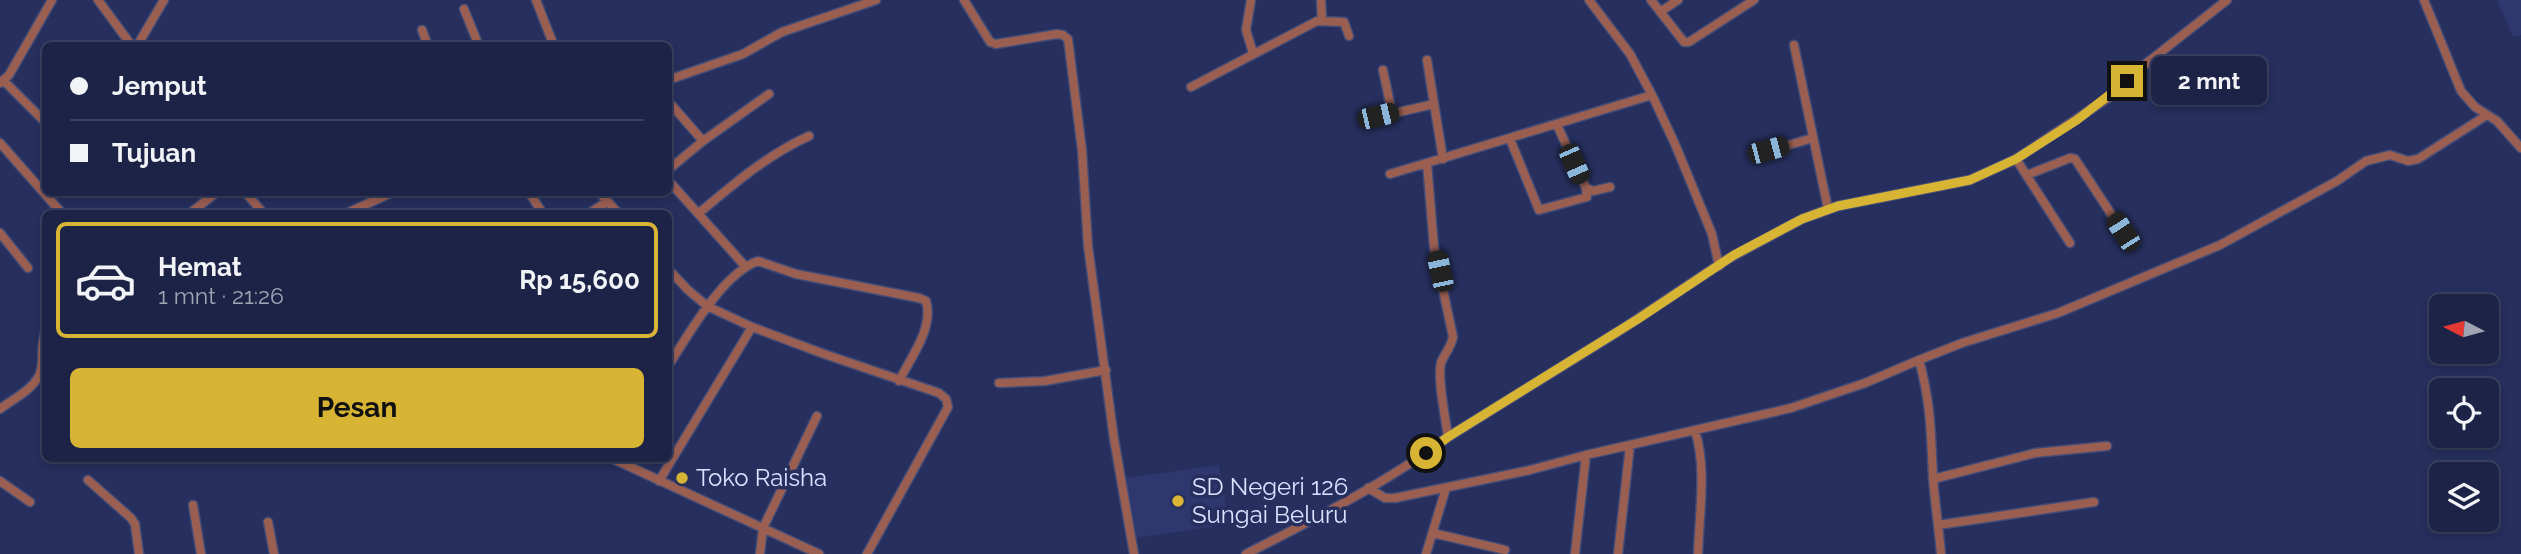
<!DOCTYPE html>
<html lang="id">
<meta charset="utf-8">
<style>
body{margin:0;font-family:Raleway,sans-serif;background:#252b4d;color:#f1f3f6;height:100vh;display:flex;flex-direction:column;font-size:26px;white-space:nowrap}
*{box-sizing:border-box;margin:0}
p{font-size:23px;color:#a0a4b3}
.icon{flex:none;width:38px;height:38px;fill:none;stroke:currentColor;stroke-width:2;stroke-linecap:round;stroke-linejoin:round}
.map{position:relative;flex:1;overflow:hidden}
.panel{position:absolute;left:42px;top:210px;width:630px;height:252px;display:flex;flex-direction:column;background:#1c2346;border-radius:10px;box-shadow:0 4px 10px #0003,0 0 0 2px #3a405f}
.panel>*{flex:none}
.guide{position:absolute;left:42px;top:42px;width:630px;height:154px;border-radius:10px;box-shadow:0 4px 10px #0003,0 0 0 2px #3a405f;display:grid;align-content:center;height:154px;padding:0 28px;background:#1c2346}
.needle{width:46px;rotate:276deg}
.controls{position:absolute;left:2429px;top:294px;display:grid;gap:14px}
.controls a{display:grid;place-items:center;width:70px;height:70px;border-radius:10px;background:#1c2346;box-shadow:0 4px 10px #0003,0 0 0 2px #3a405f;font-size:35px}
.end{position:absolute;width:32px;height:32px;margin:-16px;border:9px solid #d7b434;background:#111;box-shadow:0 0 0 4px #111}
.from{border-radius:50%}
.bubble{position:absolute;height:49px;border-radius:10px;background:#1c2346;box-shadow:0 4px 10px #0003,0 0 0 2px #3a405f;font-size:23px;font-weight:700;line-height:49px;text-align:center}
.car{position:absolute;width:21px;height:42px;margin:-21px -10px;border-radius:9px;box-shadow:0 0 5px 2px #0007;background:linear-gradient(#222 24%,#8ab4d8 0 40%,#222 0 76%,#8ab4d8 0 86%,#222 0)}
.guide b{display:flex;align-items:center;gap:24px;height:66px;font-size:26px}
.guide b+b{border-top:2px solid #3a405f}
.guide i{width:18px;height:18px;background:#f1f3f6}
ul{padding:12px 0 0;list-style:none}
li{display:flex;align-items:center;gap:21px;height:116px;margin:0 14px 10px;padding:0 14px;border:4px solid #3a405f;border-radius:10px}
li div{flex:1}
li b{display:block;font-size:26px}
li em{font-style:normal;font-weight:700}
li.current{border-color:#d7b434}
li>.icon{width:63px;height:63px;stroke-width:1.5}
.action{display:flex;gap:14px;margin-top:auto;padding:14px 28px}
.action a{flex:1;height:80px;border-radius:10px;background:#d7b434;color:#111;font-size:28px;font-weight:700;line-height:80px;text-align:center}
.map>svg:first-child{display:block}
.built{fill:#2e386e}
.lines{fill:none;stroke-linecap:round;stroke-linejoin:round}
.minor-casing{stroke:#434c77;stroke-width:11}
.minor{stroke:#9b5f52;stroke-width:8}
.route{stroke:#d7b434;stroke-width:9}
.poi-dot{fill:#d7b434;stroke:#262f5d;stroke-width:2.5}
.labels{text-anchor:middle;stroke-width:7;stroke-linejoin:round;paint-order:stroke}
.poi-label{font-size:24px;fill:#d9e2ff;stroke:#262f5d;text-anchor:start}
</style>
<div class="map">
<svg width="2521" height="554" viewBox="0 0 2521 554">
<rect width="100%" height="100%" fill="#262f5d"/>
<path class="built" d="M2497,0H2521V35L2513,37Z
M1219,465L1229,524L1137,538L1126,478Z"/>
<g class="lines">
<g class="minor-casing">
<path id="minor" d="M98,0L132,46
M536,0L554,46
M964,0L990,42L996,44L1057,34L1063,35L1068,39L1082,150L1088,246L1114,439L1134,554
M1251,0L1246,30L1253,53
M1321,0L1322,20
M1589,0L1630,54L1652,95L1675,144L1712,234L1719,266
M1651,0L1684,42H1689L1754,0
M2424,0L2461,91L2475,107L2497,121L2521,148
M464,9L479,46
M1660,12L1678,0
M422,30L428,46
M1794,45L1828,209
M137,46L164,0
M1427,60L1443,159
M1383,70L1392,113
M3,80L46,123
M668,80L743,54L782,32L876,0
M0,83L9,75L52,0
M1191,87L1317,21L1344,22L1349,36
M668,101L703,141
M1364,120L1434,104
M1557,125L1586,188L1593,191L1610,187
M1510,139L1539,210L1587,197L1586,188
M0,143L59,210
M1768,151L1813,138
M2016,159L2070,243
M1427,163L1434,247L1453,337C1451,348 1444,354 1441,363C1437,379 1446,420 1448,437
M668,170L703,141L769,94
M1390,174L1652,95
M2027,175L2070,158L2075,159L2123,232
M668,180L745,266
M245,192L264,214
M529,192L543,214
M599,192L619,214
M699,213C734,184 767,155 809,136
M189,214L217,192
M345,214L393,192
M588,214L607,202
M0,233L28,268
M668,269L688,290L707,306L752,327L824,354L939,393L946,399L948,407L867,554
M1919,360L1962,343L2058,313L2220,245L2337,181L2366,161L2390,155L2408,161L2418,159L2487,115
M668,366C689,334 722,274 758,261L796,274L919,298L926,301C934,328 911,357 899,381
M999,383L1045,381L1106,370
M0,409C13,399 37,388 41,370C44,357 40,344 46,331
M1695,431C1707,466 1699,517 1698,554
M611,458L819,554
M1933,479L2035,453L2107,446
M88,480L131,518L135,524L139,554
M0,481L30,502
M659,481L752,327
M1368,488L1385,498H1395L1530,470L1586,455L1791,408L1865,383L1919,360C1931,403 1931,435 1933,478C1935,504 1939,529 1941,554
M193,505L201,554
M268,522L274,554
M1938,525L2094,502
M1433,533L1505,550
M760,554L763,528L817,416
M1246,554C1315,519 1386,483 1448,437L1619,331L1726,260L1802,219L1838,206L1970,180L2016,159L2111,96L2143,66L2227,0
M1426,554L1446,488
M1575,554L1586,455
M1618,554L1630,445"/>
</g>
<use href="#minor" class="minor"/>
</g>
<g class="lines">
<path class="route" d="M1426,453L1448,437L1638,319L1734,255L1802,219L1838,206L1970,180L2016,159L2077,120L2127,81"/>
</g>
<g class="poi-dot">
<circle cx="682" cy="478" r="7"/>
<circle cx="1178" cy="501" r="7"/>
</g>
<g class="labels">
<g class="poi-label">
<text x="696" y="486">Toko Raisha</text>
<text x="1192" y="495">SD Negeri 126<tspan x="1192" dy="28">Sungai Beluru</tspan></text>
</g>
</g>
</svg>
<div class="controls">
<a><svg class="needle" viewBox="-14 -14 28 28"><path d="M0-13l5 13h-10z" fill="#e53935"/><path d="M0 13l5-13h-10z" fill="#a0a4b3"/></svg></a>
<a><svg class="icon" aria-label="locate" viewBox="0 0 24 24"><circle cx="12" cy="12" r="6"/><path d="M12 2v4M12 18v4M2 12h4M18 12h4"/></svg></a>
<a><svg class="icon" aria-label="layers" viewBox="0 0 24 24"><path d="M12 4l9 5-9 5-9-5zM3 14l9 5 9-5"/></svg></a>
</div>
<i class="end from" style="left:1426px;top:453px"></i>
<i class="end" style="left:2127px;top:81px"></i>
<div class="bubble" style="left:2151px;top:56px;width:116px">2 mnt</div>
<i class="car" style="left:1378px;top:116px;rotate:77deg"></i>
<i class="car" style="left:1768px;top:150px;rotate:75deg"></i>
<i class="car" style="left:1574px;top:164px;rotate:156deg"></i>
<i class="car" style="left:2123px;top:232px;rotate:327deg"></i>
<i class="car" style="left:1440px;top:271px;rotate:348deg"></i>
<div class="guide">
<b><i class="from"></i>Jemput</b>
<b><i></i>Tujuan</b>
</div>
<section class="panel">
<ul>
<li class="current"><svg class="icon" aria-label="car" viewBox="0 0 24 24"><path d="M5 17H2v-5l4-1 3-4h7l3 4 3 1v5h-3M9 17h6M6 11h13"/><circle cx="7" cy="17" r="2"/><circle cx="17" cy="17" r="2"/></svg><div><b>Hemat</b><p>1 mnt · 21:26</p></div><em>Rp 15,600</em></li>
</ul>
<div class="action"><a>Pesan</a></div>
</section>
</div>
